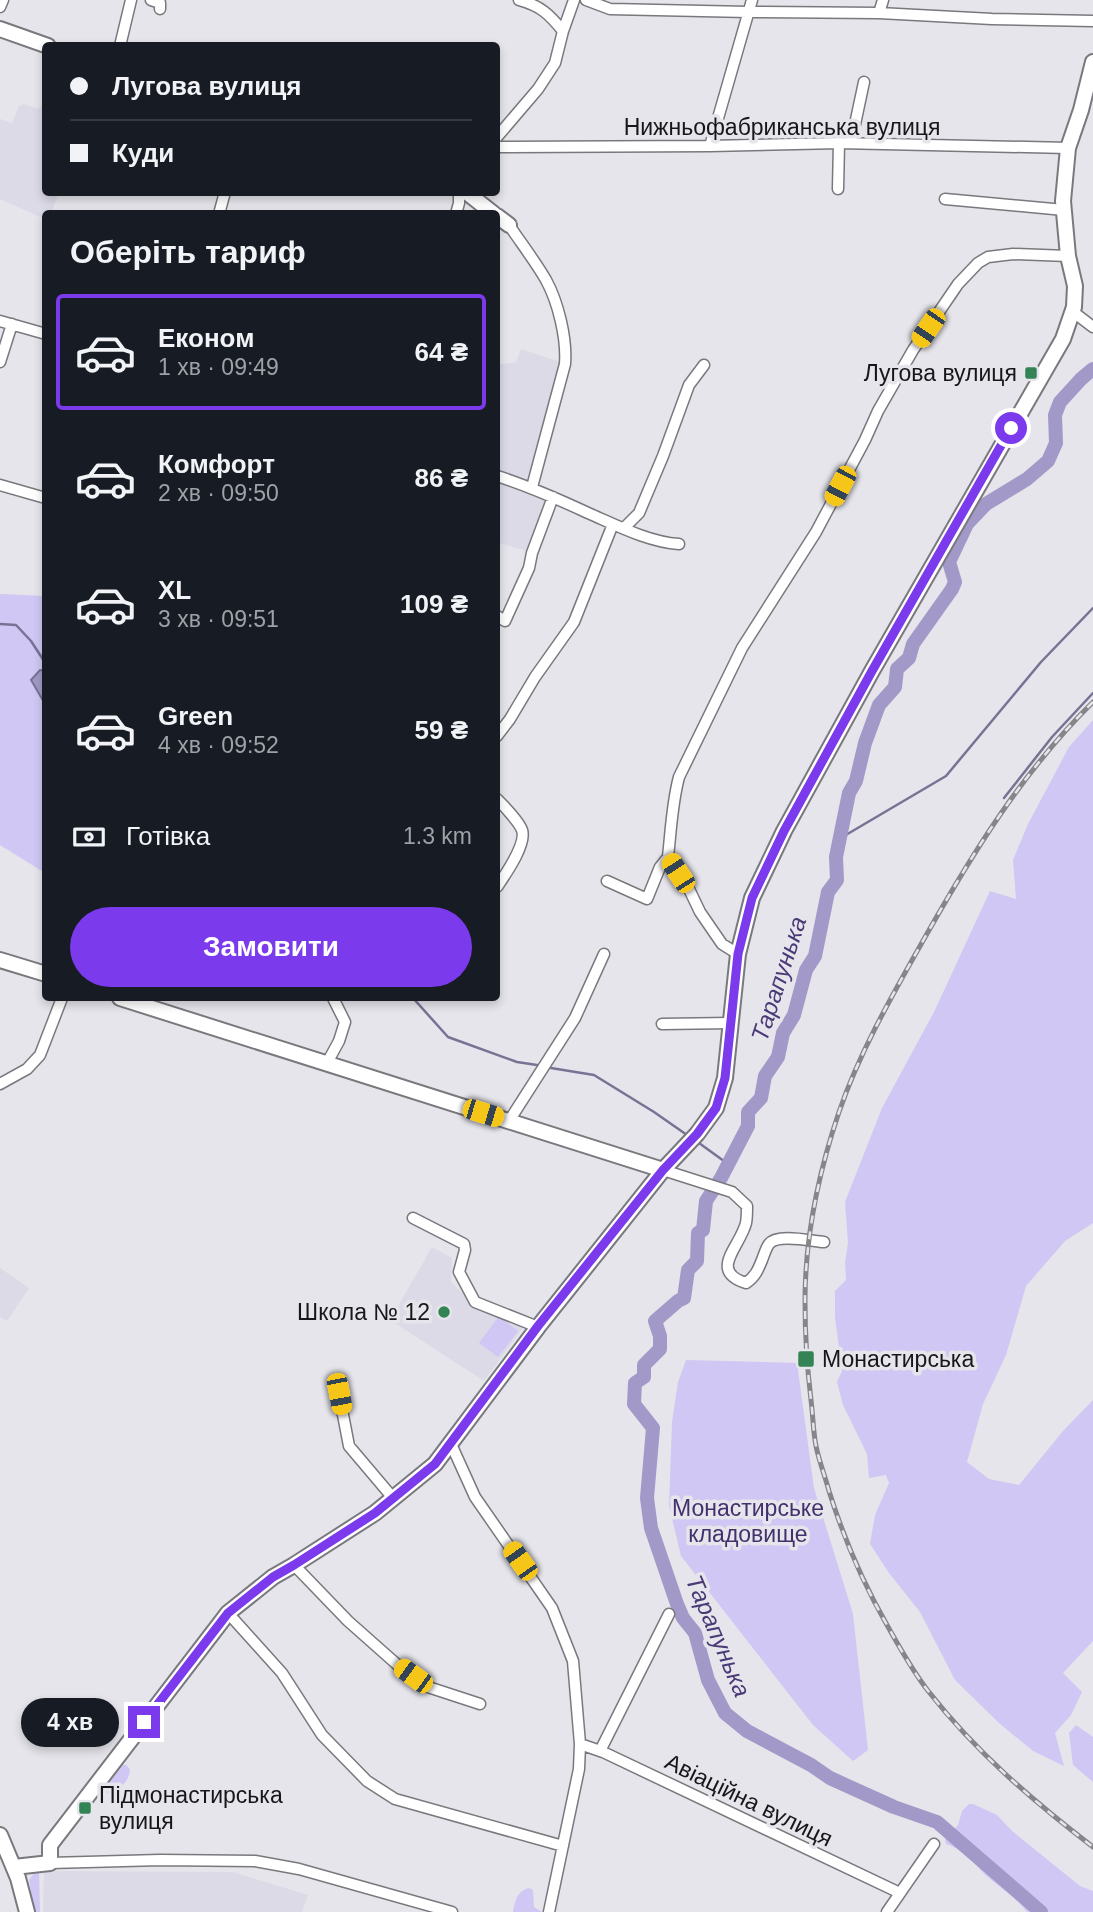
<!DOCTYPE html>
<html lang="uk">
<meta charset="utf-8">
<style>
body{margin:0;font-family:Helvetica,sans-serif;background:#242831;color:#f1f3f6;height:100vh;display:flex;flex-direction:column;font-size:26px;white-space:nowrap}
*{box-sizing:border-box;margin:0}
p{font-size:23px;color:#9ea1a6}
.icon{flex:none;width:38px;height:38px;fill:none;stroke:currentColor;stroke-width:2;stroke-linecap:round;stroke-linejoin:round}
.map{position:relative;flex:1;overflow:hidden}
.sheet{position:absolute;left:42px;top:210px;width:458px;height:791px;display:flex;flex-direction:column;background:#171b24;border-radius:7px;box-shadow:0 4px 10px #0003}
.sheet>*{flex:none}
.top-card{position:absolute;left:42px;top:42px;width:458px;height:154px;border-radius:7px;box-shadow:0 4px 10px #0003;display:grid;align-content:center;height:154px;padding:0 28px;background:#171b24}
.end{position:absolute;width:32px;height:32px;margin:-16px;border:9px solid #7c3aed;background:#fff;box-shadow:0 0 0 4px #fff}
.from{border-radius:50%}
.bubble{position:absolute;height:49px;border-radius:24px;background:#171b24;box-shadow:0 4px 10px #0003;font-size:23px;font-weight:700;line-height:49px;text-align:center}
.car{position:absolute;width:21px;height:42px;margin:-21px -10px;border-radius:9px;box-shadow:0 0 5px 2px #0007;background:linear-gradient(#f5c518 24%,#345 0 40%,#f5c518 0 76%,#345 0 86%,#f5c518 0)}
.top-card b{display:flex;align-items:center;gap:24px;height:66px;font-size:26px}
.top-card b+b{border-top:2px solid #363941}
.top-card i{width:18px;height:18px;background:#f1f3f6}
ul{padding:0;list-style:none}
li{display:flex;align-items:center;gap:21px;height:116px;margin:0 14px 10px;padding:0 14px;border:4px solid transparent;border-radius:7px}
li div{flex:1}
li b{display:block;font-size:26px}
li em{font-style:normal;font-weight:700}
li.on{border-color:#7c3aed}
li>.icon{width:63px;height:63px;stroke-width:1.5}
h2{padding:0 28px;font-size:32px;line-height:84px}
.pay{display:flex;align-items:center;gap:18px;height:77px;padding:0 28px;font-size:26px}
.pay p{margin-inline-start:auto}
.cta{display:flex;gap:14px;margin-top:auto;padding:14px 28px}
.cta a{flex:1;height:80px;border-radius:42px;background:#7c3aed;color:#fff;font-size:28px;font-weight:700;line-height:80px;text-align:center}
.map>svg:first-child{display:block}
.built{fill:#dcdae7}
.green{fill:#d0c7f4}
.water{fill:#a399c9;stroke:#797294;stroke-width:2}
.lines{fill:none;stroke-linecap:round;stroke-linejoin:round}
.stream{stroke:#797294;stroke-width:2.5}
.river{stroke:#a399c9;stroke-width:14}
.street-casing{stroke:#79787d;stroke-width:13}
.secondary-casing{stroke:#79787d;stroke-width:18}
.street{stroke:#fff;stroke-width:10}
.secondary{stroke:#fff;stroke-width:14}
.rail-casing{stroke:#868589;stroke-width:5}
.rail{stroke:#e6e5eb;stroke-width:2.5;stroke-dasharray:8;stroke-linecap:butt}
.route{stroke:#7c3aed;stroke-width:9}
.poi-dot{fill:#348354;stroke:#e6e5eb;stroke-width:2.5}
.labels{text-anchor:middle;stroke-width:7;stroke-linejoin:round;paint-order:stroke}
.street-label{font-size:23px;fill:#171719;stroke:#e6e5eb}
.poi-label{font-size:23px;fill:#171719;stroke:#e6e5eb;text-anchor:end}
.park-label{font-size:23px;fill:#43316e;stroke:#e6e5eb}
.water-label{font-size:24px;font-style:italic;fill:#4a3976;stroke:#e6e5eb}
</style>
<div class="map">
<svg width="1093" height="1912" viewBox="0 0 1093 1912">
<rect width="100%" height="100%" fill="#e6e5eb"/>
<path class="built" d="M45,100L46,192L59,193L51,213L46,214L45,219L0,199V119L12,123L19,106L24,104L39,109Z
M521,349L563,363L527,479L497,469V363L505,364L516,362Z
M497,482L550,501L530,552L497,542Z
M432,1247L452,1258L451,1282L475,1305L525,1325L484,1381L390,1320Z
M0,1268L29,1288L7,1321L0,1317Z
M44,1871L233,1872L308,1895L302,1912H43Z"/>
<path class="green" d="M0,594L45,596V873L0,845Z
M1093,720V1223L1065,1241L1026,1286L1006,1355L983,1404L967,1462L989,1479L1019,1485L1063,1431L1093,1400V1641L1063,1673L1082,1692L1071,1715L1055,1733L1064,1766L1033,1751L999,1723L955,1680L920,1612L889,1573L870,1544L875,1515L889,1483L886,1475L869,1478L867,1454L843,1405L837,1382L842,1371L835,1317V1291L846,1280L845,1263L848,1243L845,1202L882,1108L934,1012L990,891L1016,899L1013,860L1028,824L1069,747Z
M499,1316L518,1331L498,1357L479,1343Z
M686,1360L797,1363L814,1488L853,1614L868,1750L853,1761L813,1725L681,1556L669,1506L672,1422L678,1382Z
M1076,1725L1093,1737V1782L1073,1765L1069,1733Z
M120,1764L126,1765L130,1769C130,1780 120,1789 112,1795C105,1793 103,1790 103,1783Z
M969,1804H973L997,1815L1012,1831L1080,1886L1093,1891V1912H1027C1017,1899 1002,1889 989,1878C974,1865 966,1850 946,1844L945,1839L958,1825L962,1811Z
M39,1871L40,1912H34L29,1880L35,1872Z
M529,1888L533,1890L534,1907L542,1912H513C515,1901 517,1891 529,1888Z"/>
<path class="water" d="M40,670L45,671V704L31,680Z"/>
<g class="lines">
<path class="stream" d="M0,624L16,625L31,641L46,664
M1004,798L1052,737L1093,693
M839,839L946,776L1041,662L1093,608
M413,998L448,1037L517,1062L537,1065
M551,1068L594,1075L654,1112L687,1135
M699,1143L728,1164"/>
<path class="river" d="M1041,1912L937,1822L894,1807L830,1778L811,1765L747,1731L725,1713L708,1680L695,1633L683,1618L677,1604L651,1528L647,1498L653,1428L634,1404L635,1383L644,1377V1365L660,1349V1336L655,1321L678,1301L684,1298L688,1270L697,1261L698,1233L703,1230L706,1201L721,1178L748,1126V1112L761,1098L765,1076L778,1057L783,1033L794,1015L806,970L815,956L828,892L837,880L836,857L849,793L856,781L865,743L879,705L895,687L897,669L909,658L913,644L952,589L955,582L949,562L967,524L986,504L1027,479L1048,461L1056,443L1055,415L1060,402L1081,379L1093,369"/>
<g class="street-casing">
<path id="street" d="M151,0L160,3V9
M519,0C541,6 549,14 563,31
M586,0L610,9L748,12L879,13L992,19L1093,21
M0,7L3,0
M879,13L883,0
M120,46L131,0
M497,137L538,89L555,63L563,31L574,0
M851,143L864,82
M710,146L752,0
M497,147L710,146L839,143L1068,148
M838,189L839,143
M945,199L1064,210
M219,214L225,192
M456,214L459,203V192
M509,225C521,243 535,261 546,280C558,302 567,338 565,364L532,487
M1072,311L1093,327
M0,321L46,334
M0,362L12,324
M497,476C528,486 558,499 588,513C616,525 648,542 679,544
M0,485L42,497
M624,528L639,513L663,456L689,385L704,365
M497,616L505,621L529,568L532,553L553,497
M497,736L510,719L535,677L574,622L613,524
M497,799C503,805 519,822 522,830C527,844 505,875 497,887
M607,881L647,899L660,867L668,857
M738,954L722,944L700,912L689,889L668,857C671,830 672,803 679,777L742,648L816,532L865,440L878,411L913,350L958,284L978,263L988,257L1013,254L1068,256
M662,1024L731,1023
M327,1063L339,1041L345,1022L333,998
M0,1084L27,1069L40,1055L62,998
M509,1121L575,1018L604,954
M663,1170L732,1192L747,1206C747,1211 747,1218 746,1223C740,1247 708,1271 746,1283C755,1277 758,1270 762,1260C764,1255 766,1248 769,1244C777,1233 811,1241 824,1242
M413,1218L464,1244L465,1250L459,1272L475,1302L538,1327
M339,1394L349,1446L393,1498
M451,1444L475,1497L552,1608L573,1661L580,1744L579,1769L549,1912
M294,1565L348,1621L401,1668L428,1687L480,1704
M228,1613L282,1673L322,1735L367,1781L395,1799L563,1846
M580,1744L603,1752L900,1893
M600,1751L669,1614
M50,1863L160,1860L255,1861L299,1869L452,1912
M887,1912L934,1844"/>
</g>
<g class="secondary-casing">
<path id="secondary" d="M0,29L48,46
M466,192L494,214
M497,216L509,225
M0,960L46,974
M120,998L663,1170
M0,1835L18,1878L27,1912
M14,1867L50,1863V1845L228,1613L273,1577L294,1565L375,1513L435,1464L538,1327L663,1170L697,1134L716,1108L725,1078L738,954L752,898L784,831L872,671L1063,339L1074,307L1075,286L1068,256L1063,201L1068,148L1081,110L1093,62"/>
</g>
<use href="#street" class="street"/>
<use href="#secondary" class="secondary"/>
<g class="rail-casing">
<path id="rail" d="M1093,702C1023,771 972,854 924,939C893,994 860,1051 839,1112C819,1171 805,1238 805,1301C805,1334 807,1367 811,1400C813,1415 813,1431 816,1446C819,1461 825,1476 829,1491C844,1539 862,1581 887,1625C900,1648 913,1672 929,1692C976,1752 1033,1801 1093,1847"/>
</g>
<use href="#rail" class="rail"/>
</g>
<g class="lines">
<path class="route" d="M144,1722L228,1613L273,1577L294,1565L375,1513L435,1464L538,1326L663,1170L697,1134L716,1108L725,1078L738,954L752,898L784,831L872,671L1011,428"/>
</g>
<g class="poi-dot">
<rect x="1024" y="366" width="14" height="14" rx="3.5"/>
<circle cx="444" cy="1312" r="7"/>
<rect x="797" y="1350" width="18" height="18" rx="3.5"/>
<rect x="78" y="1801" width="14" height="14" rx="3.5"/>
</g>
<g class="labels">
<g class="street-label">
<text x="782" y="135">Нижньофабриканська вулиця</text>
<text transform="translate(749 1800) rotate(26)" y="8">Авіаційна вулиця</text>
</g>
<g class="poi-label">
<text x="1017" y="381">Лугова вулиця</text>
<text x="430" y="1320">Школа № 12</text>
<text x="822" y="1367" text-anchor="start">Монастирська</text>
<text x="99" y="1803" text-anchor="start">Підмонастирська<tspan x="99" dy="26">вулиця</tspan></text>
</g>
<g class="park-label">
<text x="748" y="1516">Монастирське<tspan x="748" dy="26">кладовище</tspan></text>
</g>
<g class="water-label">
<text transform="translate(779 979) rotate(-72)" y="8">Тарапунька</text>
<text transform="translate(718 1636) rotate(67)" y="8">Тарапунька</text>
</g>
</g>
</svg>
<i class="end from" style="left:1011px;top:428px"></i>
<i class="end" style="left:144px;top:1722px"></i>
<div class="bubble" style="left:21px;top:1698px;width:98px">4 хв</div>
<i class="car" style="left:928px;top:328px;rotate:214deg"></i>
<i class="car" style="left:840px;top:486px;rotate:208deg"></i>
<i class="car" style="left:678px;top:873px;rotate:327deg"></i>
<i class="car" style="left:483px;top:1113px;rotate:107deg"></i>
<i class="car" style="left:339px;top:1394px;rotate:169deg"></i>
<i class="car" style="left:520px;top:1561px;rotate:325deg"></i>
<i class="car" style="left:413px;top:1676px;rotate:306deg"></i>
<div class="top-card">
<b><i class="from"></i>Лугова вулиця</b>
<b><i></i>Куди</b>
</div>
<section class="sheet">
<h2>Оберіть тариф</h2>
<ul>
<li class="on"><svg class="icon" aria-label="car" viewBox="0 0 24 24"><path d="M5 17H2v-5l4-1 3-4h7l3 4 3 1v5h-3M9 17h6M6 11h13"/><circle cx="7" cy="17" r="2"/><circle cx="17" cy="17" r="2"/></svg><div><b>Економ</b><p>1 хв · 09:49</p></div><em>64 ₴</em></li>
<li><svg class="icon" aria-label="car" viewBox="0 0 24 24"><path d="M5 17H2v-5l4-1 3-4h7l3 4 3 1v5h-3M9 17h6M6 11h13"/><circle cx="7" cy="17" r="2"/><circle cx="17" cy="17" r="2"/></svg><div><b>Комфорт</b><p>2 хв · 09:50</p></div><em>86 ₴</em></li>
<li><svg class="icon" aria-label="car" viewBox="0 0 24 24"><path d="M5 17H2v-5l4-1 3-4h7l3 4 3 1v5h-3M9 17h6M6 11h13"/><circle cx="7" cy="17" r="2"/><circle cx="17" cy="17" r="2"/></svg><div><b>XL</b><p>3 хв · 09:51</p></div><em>109 ₴</em></li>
<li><svg class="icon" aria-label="car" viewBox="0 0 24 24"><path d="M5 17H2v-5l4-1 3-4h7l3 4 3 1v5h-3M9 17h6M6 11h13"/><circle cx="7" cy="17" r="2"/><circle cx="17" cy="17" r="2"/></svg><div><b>Green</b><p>4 хв · 09:52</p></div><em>59 ₴</em></li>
</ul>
<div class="pay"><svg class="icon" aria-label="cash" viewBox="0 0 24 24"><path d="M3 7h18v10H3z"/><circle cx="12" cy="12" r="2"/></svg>Готівка<p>1.3 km</p></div>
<div class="cta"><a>Замовити</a></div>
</section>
</div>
